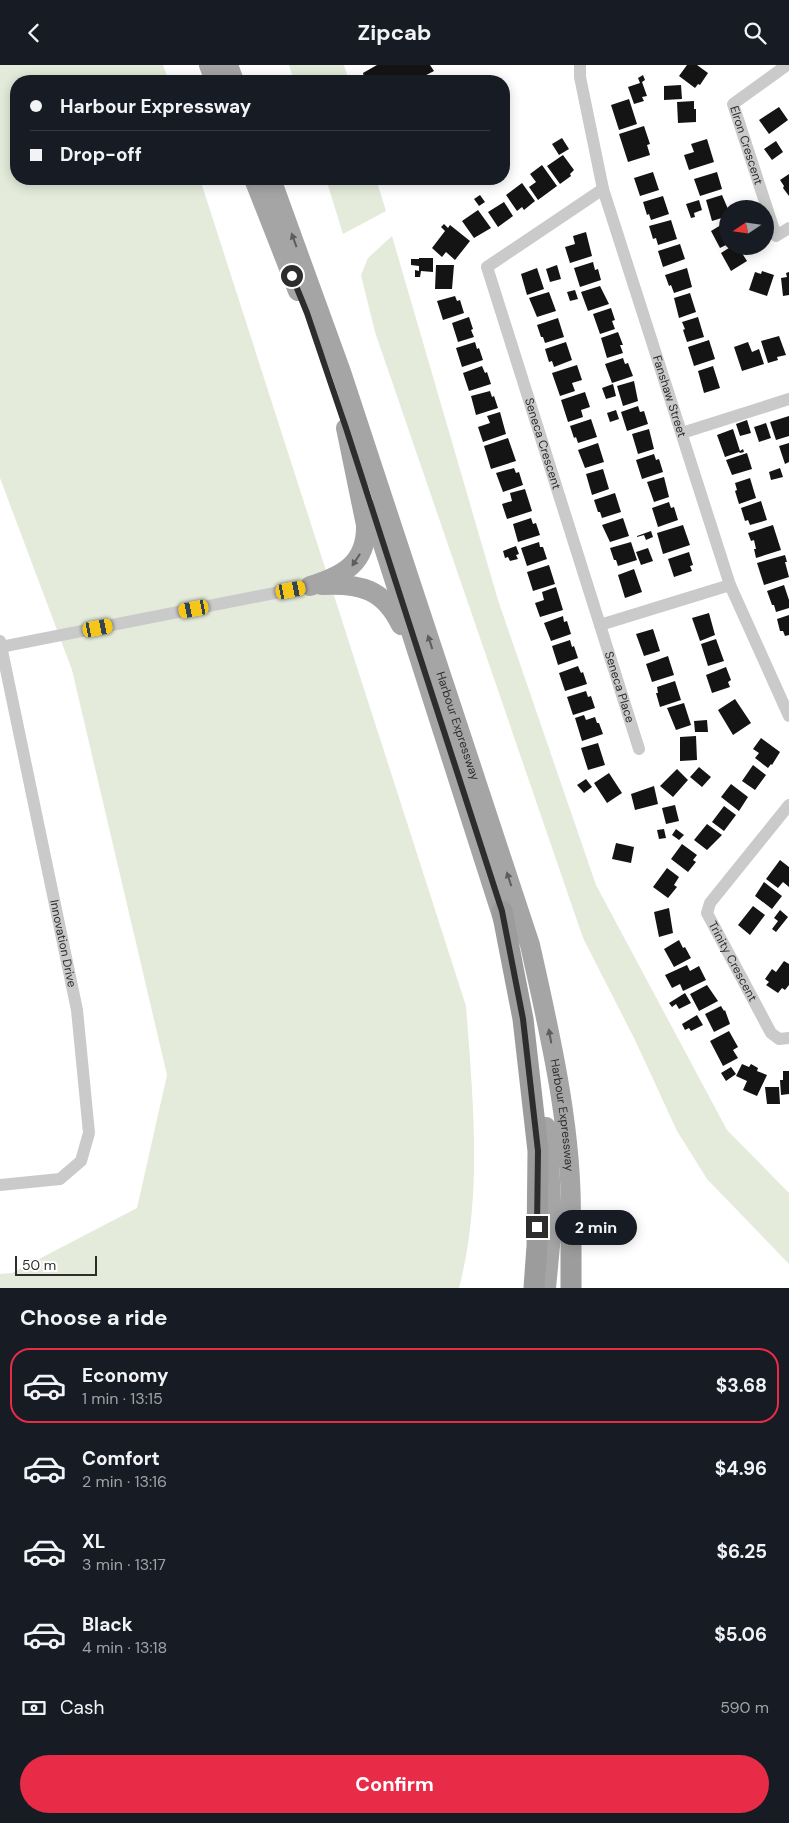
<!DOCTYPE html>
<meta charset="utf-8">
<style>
body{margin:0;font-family:"DM Sans",sans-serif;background:#20242c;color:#f1f3f6;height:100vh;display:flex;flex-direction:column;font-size:19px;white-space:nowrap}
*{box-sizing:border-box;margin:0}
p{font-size:16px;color:#9ea1a6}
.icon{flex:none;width:28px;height:28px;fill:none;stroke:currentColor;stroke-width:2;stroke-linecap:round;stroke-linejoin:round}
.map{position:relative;height:1223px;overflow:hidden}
.panel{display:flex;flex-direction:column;background:#171b24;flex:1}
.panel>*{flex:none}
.banner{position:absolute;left:10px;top:10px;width:500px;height:110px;border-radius:20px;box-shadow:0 2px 12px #0003;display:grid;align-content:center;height:110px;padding:0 20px;background:#171b24}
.needle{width:32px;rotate:257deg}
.fabs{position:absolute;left:719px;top:135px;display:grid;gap:10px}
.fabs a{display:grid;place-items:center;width:55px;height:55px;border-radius:50%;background:#171b24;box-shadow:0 2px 12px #0003;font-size:25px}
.scale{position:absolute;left:15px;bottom:12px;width:82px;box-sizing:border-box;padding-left:5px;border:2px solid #2d2d2d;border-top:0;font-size:14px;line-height:18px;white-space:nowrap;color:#2d2d2d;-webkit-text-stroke:4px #fff;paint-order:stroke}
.end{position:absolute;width:22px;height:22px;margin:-11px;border:6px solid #2d2d2d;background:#fff;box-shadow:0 0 0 2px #fff}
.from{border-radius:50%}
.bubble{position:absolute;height:35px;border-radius:18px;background:#171b24;box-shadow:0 2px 12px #0003;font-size:16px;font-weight:700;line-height:35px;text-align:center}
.car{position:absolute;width:15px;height:30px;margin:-15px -8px;border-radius:6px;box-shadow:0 0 4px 1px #0007;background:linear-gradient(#f5c518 24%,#345 0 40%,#f5c518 0 76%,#345 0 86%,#f5c518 0)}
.banner b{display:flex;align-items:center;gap:18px;height:48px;font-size:19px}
.banner b+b{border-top:1px solid #363941}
.banner i{width:12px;height:12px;background:#f1f3f6}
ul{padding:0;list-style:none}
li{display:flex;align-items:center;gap:15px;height:75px;margin:0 10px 8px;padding:0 10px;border:2px solid transparent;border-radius:20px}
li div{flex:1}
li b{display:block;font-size:19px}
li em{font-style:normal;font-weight:700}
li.on{border-color:#e82b47}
li>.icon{width:45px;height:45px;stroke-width:1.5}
h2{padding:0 20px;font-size:22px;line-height:60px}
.pay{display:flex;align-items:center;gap:12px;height:55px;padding:0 20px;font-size:19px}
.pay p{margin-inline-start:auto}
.cta{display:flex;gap:10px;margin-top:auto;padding:10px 20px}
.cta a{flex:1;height:58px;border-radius:30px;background:#e82b47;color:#fff;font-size:20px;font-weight:700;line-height:58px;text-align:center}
header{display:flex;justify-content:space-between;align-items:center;height:65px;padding:0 20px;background:#171b24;font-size:22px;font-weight:700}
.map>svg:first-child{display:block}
.green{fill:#e4ebda}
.building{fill:#141414}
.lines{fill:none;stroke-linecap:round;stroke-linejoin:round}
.minor{stroke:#cacaca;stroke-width:12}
.primary{stroke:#a5a5a5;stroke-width:20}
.trunk{stroke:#9c9c9c;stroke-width:21}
.oneway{fill:#5d5d5d}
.route{stroke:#2d2d2d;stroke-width:6}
.labels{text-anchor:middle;stroke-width:5;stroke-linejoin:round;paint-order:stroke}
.street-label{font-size:12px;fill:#2d2d2d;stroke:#fff}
</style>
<header><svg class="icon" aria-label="back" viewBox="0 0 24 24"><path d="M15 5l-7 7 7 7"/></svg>Zipcab<svg class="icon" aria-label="search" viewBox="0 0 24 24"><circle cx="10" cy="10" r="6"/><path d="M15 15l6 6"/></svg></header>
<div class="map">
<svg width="789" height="1223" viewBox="0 0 789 1223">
<rect width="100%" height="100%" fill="#fff"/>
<path class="green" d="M0,0H163L169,16H16V114H200L466,941C473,1035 483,1131 459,1223H0V1209L12,1208L137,1143L167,1010L72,605L0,413Z
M289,0H344L349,16H294Z
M326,114H376L386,146L343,169Z
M392,171L498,535L596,820L727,1065L789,1128V1199L707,1114L677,1066L635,975L583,873L375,267L361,210L368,193Z"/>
<path class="building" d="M377,0H430L434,6L415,16H365L363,8Z
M687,0H697L708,8L700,20L698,19L695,23L679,11Z
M643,10L645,15L642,17L647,31L642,32L644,36L634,39L628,22L640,18L638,13Z
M681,20L682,34L664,35V21Z
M629,34L637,59L619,65L611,40Z
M694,36V44H696V57L678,58L677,37Z
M779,42L788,55L769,69L759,55Z
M644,61L650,79L647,80L650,90L628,97L619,69Z
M562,73L569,84L559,90L552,79Z
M707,74L714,97L689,105L684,90L694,87L691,79Z
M776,76L783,87L772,95L764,84Z
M563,90L574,105L570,109L571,111L560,119L547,101Z
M542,100L557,121L538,135L529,122L536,117L530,109Z
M653,107L659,125L640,131L634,113Z
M717,107L722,124L700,131L694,114Z
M789,109V131L783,123L784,121L780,115Z
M522,118L535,136L524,145L522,142L517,146L506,130Z
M480,130L485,137L479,141L474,134Z
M722,130L728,144V151L712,156L706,135Z
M663,131L669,149L651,155L649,149L647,150L643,137Z
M699,135L702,145L694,148L695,152L691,153L686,139Z
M504,137L513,151L498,162L488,147Z
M478,145L491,163L474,173L462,156Z
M671,155L677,174L658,180L656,173L653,174L649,161Z
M726,157L728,160V179L720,183L711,166Z
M444,159L448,163L450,160L470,176L455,195L446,187L442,192L432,183L445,166L441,162Z
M586,167L592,191L570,198L565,182L575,179L573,171Z
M680,179L685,194L663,202L658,186Z
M732,181H735L738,186L740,185L747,196L731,206L721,188Z
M419,193H433V207L421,206L420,212H415V205L419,206V201L411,200V194H419Z
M593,197L595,205L598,204L601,215L580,222L574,203Z
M436,200H454L452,224H435Z
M557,200L561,214L550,217L546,204Z
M537,203L544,224L527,230L521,209Z
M687,203L692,222L674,228L671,220L669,221L665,210Z
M762,206L774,210L767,231L749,225L755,207L761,209Z
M789,207V230L783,231L781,213L787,212L786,208Z
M600,221L609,239L588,246L581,227Z
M575,225L578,234L570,236L567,227Z
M549,227L556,246L537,252L529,233Z
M690,228L696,247L679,253L674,233Z
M455,231L457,236L460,235L464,248L443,255L437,236Z
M611,243L615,255L612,256L615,264L600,269L593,249Z
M469,252L473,264L471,265L474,272L458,277L452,258Z
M698,252L704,272L687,277L683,265L685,264L682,257Z
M558,253L564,272L545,278L543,272H541L537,260Z
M618,267L623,280H620L623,288L607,293L601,273Z
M779,271L786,290L777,292L778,295L768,298L761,276Z
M709,275L715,294L694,301L688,282Z
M475,277L477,284L479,283L483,295L462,302L456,283Z
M566,277L572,295L554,302L552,296L549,297L545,284Z
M748,277L752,287L759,284L764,299L742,306L734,282Z
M623,293L625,299L628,298L633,311L612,318L605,299Z
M577,300L582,315L572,318L575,326L560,331L552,308Z
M482,301L485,308L487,307L491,319L469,326L463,308Z
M713,301L720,323L704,328L698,306Z
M634,316L638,336L623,341L617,321Z
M613,319L616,331L606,334L602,323Z
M490,326L492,332L494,331L498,343L476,350L471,331Z
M585,327L590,342L581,345L583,352L568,357L561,335Z
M638,341L640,347L644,346L648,359L627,366L621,347Z
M616,345L619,354L610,357L607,348Z
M500,347L506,369L483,377L478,362L490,358L487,351Z
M789,351V371L776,375L770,357Z
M591,354L597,372L578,378L576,372L574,373L570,361Z
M747,355L751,368L740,371L736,359Z
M766,358L771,373L759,377L754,362Z
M649,364L654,384L638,389L632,369Z
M733,364L740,386L743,384L744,387L740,388L739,387L725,392L717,370Z
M508,373L516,396L491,404L484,381Z
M598,378L604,397L585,403L578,385Z
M789,378V397L785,399L779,381Z
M747,388L752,404L732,410L726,395Z
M654,389L656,395L659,394L663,407L642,414L636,395Z
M514,403L516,408L519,407L523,420L503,427L496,408Z
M780,403L783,412L771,415L769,407Z
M603,404L609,424L592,430L586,409Z
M664,412L669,432L654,437L647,417Z
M750,413L756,433L739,439L735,426L737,425L735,418Z
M525,424L532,446L507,454L502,439L512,436L510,428Z
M615,428L621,447L602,453L600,447H598L594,435Z
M761,436L767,455L750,460L748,455L745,456L741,443Z
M669,437L671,443L674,442L678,455L658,462L652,443Z
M531,453L533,459L536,458L540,470L518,477L513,459Z
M623,453L629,471L610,477L602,460Z
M683,460L690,480L663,489L657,468Z
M773,460L781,485L756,493L754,484H756L754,475L751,476L748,468Z
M651,466L653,472L646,475L644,470L637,472V471Z
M539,477L540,482H543L547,494L527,501L521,483Z
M631,477L637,495L618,501L616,495H614L610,483Z
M516,481L519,489L516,490L518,494L510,496L508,492L505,493L503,486Z
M648,483L653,496L641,500L636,487Z
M689,487L693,500L690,501L692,506L674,512L668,494Z
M785,490L787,497H785L789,512L764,520L757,498Z
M549,500L555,519L533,526L527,507Z
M634,504L642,527L625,533L618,510Z
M784,520L789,535V543L776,547L774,540H772L767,526Z
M556,522L563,545L540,552L535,538L544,535L542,527Z
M709,548L715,570L700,576L692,553Z
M789,550V570L785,571L783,566H780L777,554Z
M563,551L564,557L567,556L571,569L551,576L544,558Z
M653,564L660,586L644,591L636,569Z
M716,574L724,596L708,601L701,579Z
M570,575L572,582L574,581L578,593L558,600L552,581Z
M668,591L674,610L652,617L646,599Z
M578,601L581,608L583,607L587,619L565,626L559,608Z
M726,602L731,615L728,617L730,622L712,628L706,610Z
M675,616L681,635L660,642L656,628H658L657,622Z
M586,626L588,632L591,631L595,643L573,650L567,632Z
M735,634L751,658L733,670L718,645Z
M684,638L691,660L676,665L667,643Z
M584,650L586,655L595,652L597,658H599L603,669L582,676L575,653Z
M707,655L708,667H695L694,656Z
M696,671L697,695L680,696V672Z
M761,673L780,687L772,700L771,699L768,703L755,693L759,688L753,684Z
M598,678L605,700L588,705L581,683Z
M753,700L766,710L755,725L742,716Z
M699,702L711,712L702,722L690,712Z
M677,704L688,715L673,732L660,721Z
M609,708L622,728L607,738L594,718Z
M586,714L592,722L584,728L577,720Z
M731,719L748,732L739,746L721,732Z
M654,721L658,739L635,745L631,729Z
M675,740L679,756L666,759L662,743Z
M724,741L736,750L724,766L712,757Z
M707,759L722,770L707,785L694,775Z
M664,764L666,773L659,774L657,765Z
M676,764L684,770L679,775L672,770Z
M616,778L634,782L631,798L612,794Z
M682,779L697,790L693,795L696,797L688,807L671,794Z
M780,795L789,802V822L783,817L778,823L766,814Z
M667,803L679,812L674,820L677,822L668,833L653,822Z
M764,817L782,831L772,844L755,831Z
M753,841L765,850L750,870L738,860Z
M669,843L673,868L659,872L654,847Z
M780,845L788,852L776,867L772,864L778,856L774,853Z
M679,875L683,883L685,882L691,893L674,902L664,884Z
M784,896L789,899V920L785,925L782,923L778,928L766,920L769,917L765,914L772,904L776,907Z
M687,900L690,906L699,901L706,915L683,926L680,919L672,923L665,910Z
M707,920L718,936L699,946L690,929Z
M685,928L691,938L679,944L676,939L672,942L669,938Z
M721,941L724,946L725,945L730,959L714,967L705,949Z
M697,950L703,960L691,966L689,963L685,965L682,959Z
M729,966L738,982L733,985L738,993L723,1001L710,976Z
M742,999L749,1002L751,999L758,1003L757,1006L767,1010L757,1031L743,1025L747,1016L736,1011Z
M731,1002L736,1009L726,1016L721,1008Z
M783,1006H789V1029L781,1030L780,1015H783Z
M765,1022H779L780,1039H767Z"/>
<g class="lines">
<g class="minor">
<path id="s1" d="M580,0V12L603,124L730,520L789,651"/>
<path id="s2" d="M787,0L733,39L776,171L789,163"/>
<path id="s3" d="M603,124L487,202L600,560L730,520"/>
<path d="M682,368L789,334"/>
<path id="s4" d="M600,560L639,684"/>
<path id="s5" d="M0,576L77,945L89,1068L81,1096L60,1114L0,1120"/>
<path d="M0,582L310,521"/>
<path id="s6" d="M789,740L710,838L707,848L771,968L779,974L789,973"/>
</g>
<g class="primary">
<path d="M209,0L215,16"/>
<path d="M228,0L234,16"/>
<path d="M254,114L298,226"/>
<path id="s7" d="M271,114L341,307L530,880C551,973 576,1080 570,1175"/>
<path d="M372,445L506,863"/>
<path d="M322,520C360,518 384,524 401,560"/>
<path d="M310,521C343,511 367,498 366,460L346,363"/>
<path d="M546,1062L549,1092L552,1160L546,1223"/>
</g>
<path class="trunk" d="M502,846L523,954L538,1086L537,1181L534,1223
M571,1223V1159"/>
</g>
<defs><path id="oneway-solid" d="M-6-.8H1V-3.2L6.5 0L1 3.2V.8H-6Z" transform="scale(1.25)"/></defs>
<g class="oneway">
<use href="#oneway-solid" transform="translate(294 175) rotate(-110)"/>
<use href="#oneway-solid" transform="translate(356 495) rotate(123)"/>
<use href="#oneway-solid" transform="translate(430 577) rotate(-108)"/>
<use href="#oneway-solid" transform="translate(509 814) rotate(-108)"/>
<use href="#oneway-solid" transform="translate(550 971) rotate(-100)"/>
</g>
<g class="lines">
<path class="route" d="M292,211L307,248L346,363L502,846L523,954L538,1086L537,1162"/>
</g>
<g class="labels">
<g class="street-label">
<text dy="4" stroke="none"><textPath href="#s2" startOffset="110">Elron Crescent</textPath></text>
<text dy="4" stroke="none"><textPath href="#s1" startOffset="344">Fanshaw Street</textPath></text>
<text dy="4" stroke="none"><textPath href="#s3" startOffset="325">Seneca Crescent</textPath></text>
<text dy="4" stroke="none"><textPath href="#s4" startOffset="65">Seneca Place</textPath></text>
<text dy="4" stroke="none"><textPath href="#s7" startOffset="578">Harbour Expressway</textPath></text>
<text dy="4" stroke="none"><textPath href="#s5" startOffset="309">Innovation Drive</textPath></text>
<text dy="4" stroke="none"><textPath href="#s6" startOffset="191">Trinity Crescent</textPath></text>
<text dy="4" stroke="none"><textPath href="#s7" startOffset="982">Harbour Expressway</textPath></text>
</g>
</g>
</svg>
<div class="fabs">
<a><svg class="needle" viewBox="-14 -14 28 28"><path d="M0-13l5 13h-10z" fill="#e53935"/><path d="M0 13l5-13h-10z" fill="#9ea1a6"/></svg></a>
</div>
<div class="scale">50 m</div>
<i class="end from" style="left:292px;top:211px"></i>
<i class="end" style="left:537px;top:1162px"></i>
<div class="bubble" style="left:555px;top:1145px;width:82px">2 min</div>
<i class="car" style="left:291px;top:525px;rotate:79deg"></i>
<i class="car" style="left:194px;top:544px;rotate:259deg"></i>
<i class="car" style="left:98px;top:563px;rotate:79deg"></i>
<div class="banner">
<b><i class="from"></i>Harbour Expressway</b>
<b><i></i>Drop-off</b>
</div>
</div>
<section class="panel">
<h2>Choose a ride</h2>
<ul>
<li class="on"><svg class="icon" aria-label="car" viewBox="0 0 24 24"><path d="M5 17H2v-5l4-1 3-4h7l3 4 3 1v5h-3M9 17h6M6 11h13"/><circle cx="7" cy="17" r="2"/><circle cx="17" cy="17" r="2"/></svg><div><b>Economy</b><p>1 min · 13:15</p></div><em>$3.68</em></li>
<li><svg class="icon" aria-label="car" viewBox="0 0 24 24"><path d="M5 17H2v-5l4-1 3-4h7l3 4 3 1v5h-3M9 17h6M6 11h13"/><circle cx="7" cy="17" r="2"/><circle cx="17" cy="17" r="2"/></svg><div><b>Comfort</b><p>2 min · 13:16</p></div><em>$4.96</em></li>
<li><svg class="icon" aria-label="car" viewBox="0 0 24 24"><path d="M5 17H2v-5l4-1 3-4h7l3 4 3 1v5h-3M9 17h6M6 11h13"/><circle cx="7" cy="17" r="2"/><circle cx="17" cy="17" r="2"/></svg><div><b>XL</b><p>3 min · 13:17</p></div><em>$6.25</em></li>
<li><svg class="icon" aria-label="car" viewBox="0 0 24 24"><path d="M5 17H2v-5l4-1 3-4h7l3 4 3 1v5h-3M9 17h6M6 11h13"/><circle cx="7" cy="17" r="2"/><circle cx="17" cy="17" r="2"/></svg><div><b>Black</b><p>4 min · 13:18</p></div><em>$5.06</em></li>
</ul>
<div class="pay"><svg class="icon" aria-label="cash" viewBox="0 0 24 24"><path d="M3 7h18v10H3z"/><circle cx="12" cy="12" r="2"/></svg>Cash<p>590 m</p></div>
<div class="cta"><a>Confirm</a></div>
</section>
